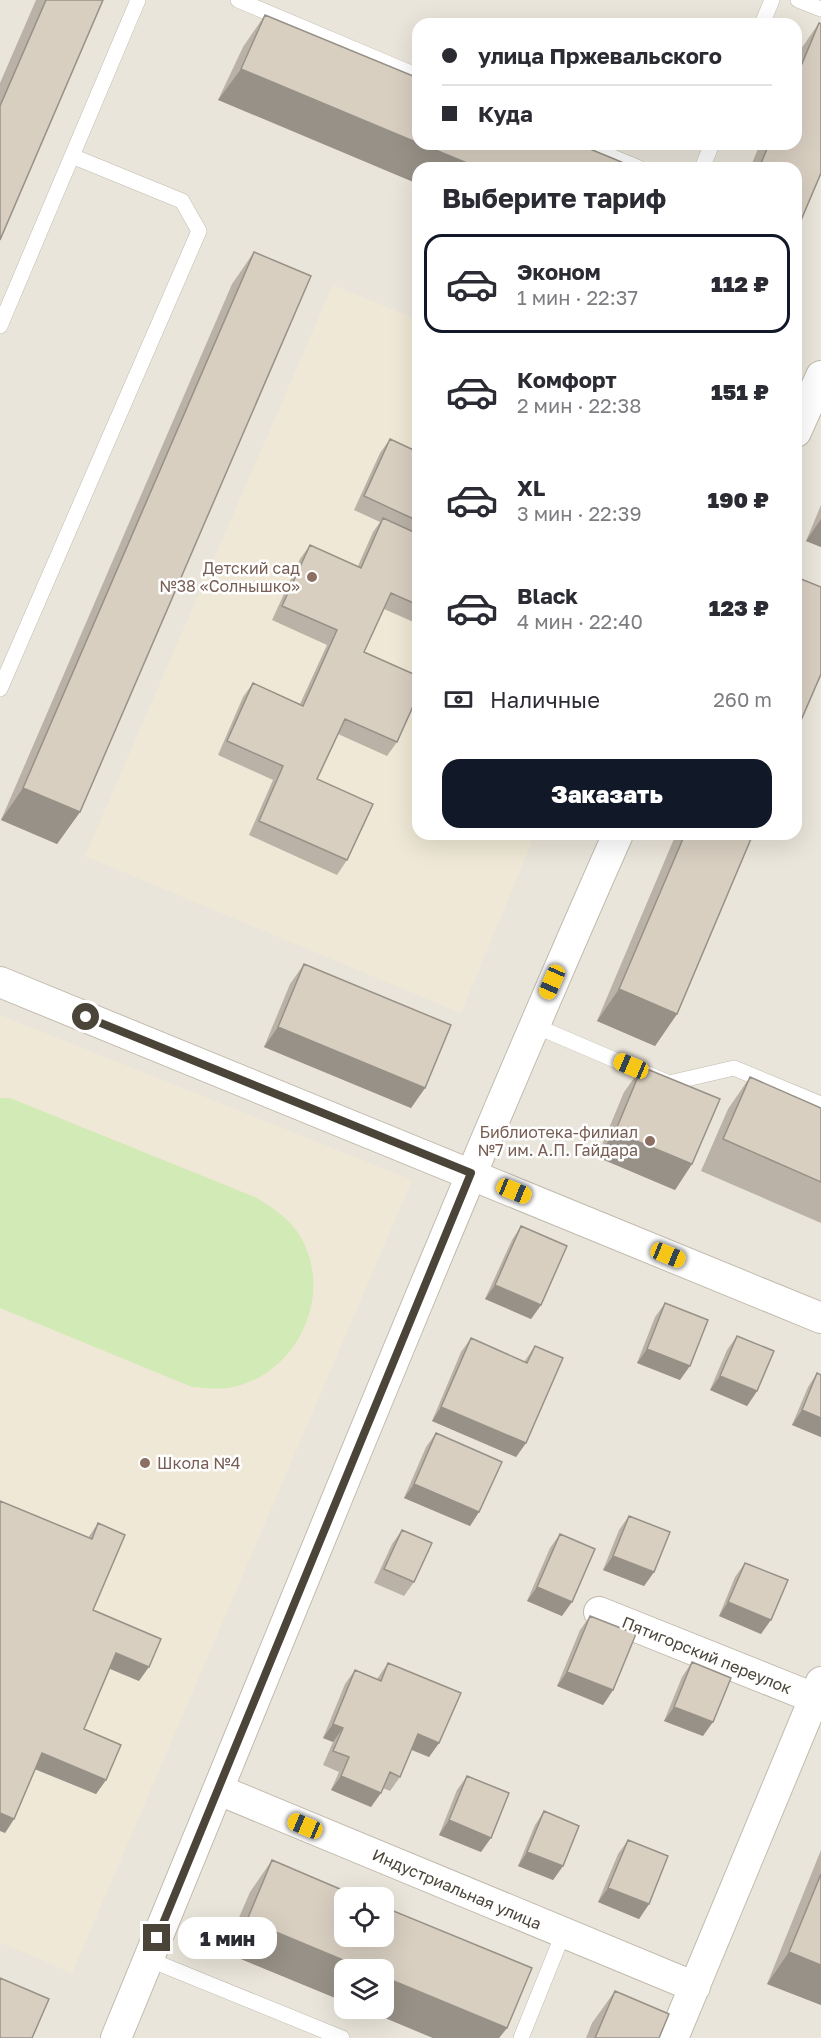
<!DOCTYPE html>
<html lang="ru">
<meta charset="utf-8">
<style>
body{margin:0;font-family:"Golos Text",sans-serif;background:#f2f2f3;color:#2b2b33;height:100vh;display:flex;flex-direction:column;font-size:22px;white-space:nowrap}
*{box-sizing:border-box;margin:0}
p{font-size:20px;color:#7c7c81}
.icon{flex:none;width:33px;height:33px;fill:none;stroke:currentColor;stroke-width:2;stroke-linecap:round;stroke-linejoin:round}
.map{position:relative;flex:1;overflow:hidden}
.panel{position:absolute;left:412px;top:162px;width:390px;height:678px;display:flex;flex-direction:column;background:#fff;border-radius:18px;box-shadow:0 6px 24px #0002}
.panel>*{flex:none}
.hud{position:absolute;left:412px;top:18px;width:390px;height:132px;border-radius:18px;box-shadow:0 6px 24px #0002;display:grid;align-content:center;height:132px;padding:0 30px;background:#fff}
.tools{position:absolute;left:334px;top:1887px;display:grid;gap:12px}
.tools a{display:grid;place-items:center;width:60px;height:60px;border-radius:12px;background:#fff;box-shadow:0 6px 24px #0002;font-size:30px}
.end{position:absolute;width:27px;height:27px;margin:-14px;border:8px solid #4b4439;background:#fff;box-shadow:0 0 0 3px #fff}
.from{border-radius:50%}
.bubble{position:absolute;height:42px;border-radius:18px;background:#fff;box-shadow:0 6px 24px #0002;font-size:20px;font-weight:800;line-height:42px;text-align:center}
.car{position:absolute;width:18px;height:36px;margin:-18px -9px;border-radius:8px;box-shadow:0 0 4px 2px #0007;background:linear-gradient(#f5c518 24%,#345 0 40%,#f5c518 0 76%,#345 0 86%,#f5c518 0)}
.hud b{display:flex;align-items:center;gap:21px;height:57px;font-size:22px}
.hud b+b{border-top:2px solid #e1e1e2}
.hud i{width:15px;height:15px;background:#2b2b33}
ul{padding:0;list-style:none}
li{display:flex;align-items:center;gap:18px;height:99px;margin:0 12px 9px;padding:0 18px;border:3px solid transparent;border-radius:18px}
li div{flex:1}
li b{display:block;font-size:22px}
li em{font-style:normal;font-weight:800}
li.on{border-color:#111827}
li>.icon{width:54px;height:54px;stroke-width:1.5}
h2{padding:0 30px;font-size:27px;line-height:72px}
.pay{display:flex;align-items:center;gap:15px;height:66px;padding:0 30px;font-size:22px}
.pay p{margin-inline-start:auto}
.primary-button{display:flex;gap:12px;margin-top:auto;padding:12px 30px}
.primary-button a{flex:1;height:69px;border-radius:18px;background:#111827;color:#fff;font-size:24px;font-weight:800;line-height:69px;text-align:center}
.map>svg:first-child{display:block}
.residential{fill:#eae5da;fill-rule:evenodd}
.education{fill:#efe8d6}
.green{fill:#d2eab5}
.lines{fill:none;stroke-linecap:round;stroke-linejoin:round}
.service-casing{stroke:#c2bbae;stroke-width:16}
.minor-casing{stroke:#c2bbae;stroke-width:32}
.service{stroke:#fff;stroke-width:15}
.minor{stroke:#fff;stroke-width:30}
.wall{fill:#bab2a6}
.shaded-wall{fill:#979187}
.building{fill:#d8cfc1;stroke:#979187;stroke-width:1.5}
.route{stroke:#4b4439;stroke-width:8}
.education-dot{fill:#8d6e63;stroke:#fff;stroke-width:2}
.labels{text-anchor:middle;stroke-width:5;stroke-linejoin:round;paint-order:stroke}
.education-label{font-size:16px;fill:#785e54;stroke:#fff;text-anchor:end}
.street-label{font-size:16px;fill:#4b4439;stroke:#fff}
</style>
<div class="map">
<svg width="821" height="2038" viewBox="0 0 821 2038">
<rect width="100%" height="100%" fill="#f6f3ec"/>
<path class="residential" d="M0,0H821V2038H0ZM418,24H796V144H418ZM418,168H796V834H418ZM345,1898H384V1936H345ZM345,1970H384V2008H345Z"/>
<path class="education" d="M333,285L418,320V834H535L461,1013L85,856Z
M0,1015L412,1180L72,1973L0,1942Z"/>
<path class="green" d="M0,1098H10L257,1198C272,1207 285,1216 296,1230C337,1288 301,1372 233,1387C220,1390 206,1388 192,1387L0,1308Z"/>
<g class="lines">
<g class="service-casing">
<path id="service" d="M238,0L418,76
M798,0L821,9
M762,24L772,0
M581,144L639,168
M702,168L712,144
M0,326L138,0
M0,689L199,231L182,201L72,156
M533,1025L669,1083L734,1068L821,1104
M148,1959L342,2038
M521,2038L563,1934"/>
</g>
<g class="minor-casing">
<path id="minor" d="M796,432L821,376
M0,982L821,1318
M599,1612L814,1698
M219,1790L695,1987
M116,2038C282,1636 442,1232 618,834
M673,2038L821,1682"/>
</g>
<use href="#service" class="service"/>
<use href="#minor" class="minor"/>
</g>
<path class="wall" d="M36,0H103L0,240V83Z
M265,15L418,78L218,100L243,47Z
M819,23L796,168H750L760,144H796V56Z
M254,252L80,812L57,844L1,820L232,284Z
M390,439L418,452V624L384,609L364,652L397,742L387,756L338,734L317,779L347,860L337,875L249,835L273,780L218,755L243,697L253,683L300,704L327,645L272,620L300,559L310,545L358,566L373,532L380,522L354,510L380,453Z
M821,505V547L806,541Z
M676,834H753L677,1014L655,1046L597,1021Z
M304,964L425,1088L411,1108L264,1047L290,984Z
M642,1067L692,1164L675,1190L597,1157L624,1092Z
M750,1077L821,1108V1223L701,1171L728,1109Z
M521,1226L541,1305L531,1319L485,1299L512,1240Z
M665,1303L680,1380L637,1363L655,1317Z
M737,1336L757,1391L747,1406L710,1390L727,1350Z
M471,1338L524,1362L535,1346L526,1443L516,1457L432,1421L461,1352Z
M817,1373L821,1375V1437L792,1425L808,1387Z
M436,1433L479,1512L470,1526L404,1498L426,1447Z
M629,1516L654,1572L644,1586L603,1570L619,1530Z
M98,1523L93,1610L139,1681L110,1669L84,1729L106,1780L96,1794L35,1769L14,1819L5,1833L88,1538Z
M402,1530L414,1582L404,1596L374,1583L392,1544Z
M560,1534L562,1616L527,1601L550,1548Z
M745,1563L761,1634L719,1616L735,1577Z
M590,1616L613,1690L603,1705L557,1686L580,1630Z
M692,1662L703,1736L664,1721L682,1677Z
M388,1663L439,1743L429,1757L411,1750L400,1777L390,1791L383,1788L371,1807L331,1790L339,1772L323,1765L333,1742L323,1738L345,1684L355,1670L377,1679Z
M467,1776L481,1852L439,1835L457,1790Z
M544,1811L563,1866L553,1880L518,1866L535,1825Z
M628,1840L649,1904L639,1919L598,1902L618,1854Z
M821,1850V2005L767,1984Z
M272,1860L507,2028L499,2038H433L224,1952L250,1892Z
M615,1991L659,2038H586L592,2023Z"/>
<path class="shaded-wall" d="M241,69L418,143V144H421L479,168H418V184L218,100Z
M821,519V547L806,541Z
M23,788L80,812L57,844L1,820Z
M619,989L677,1014L655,1046L597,1021Z
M278,1027L425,1088L411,1108L264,1047Z
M615,1132L692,1164L675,1190L597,1157Z
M495,1285L541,1305L531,1319L485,1299Z
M647,1349L690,1366L680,1380L637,1363Z
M720,1376L757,1391L747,1406L710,1390Z
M441,1407L526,1443L516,1457L432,1421Z
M802,1410L821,1418V1437L792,1425Z
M414,1484L479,1512L470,1526L404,1498Z
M613,1556L654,1572L644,1586L603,1570Z
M537,1587L572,1602L562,1616L527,1601Z
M728,1602L771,1620L761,1634L719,1616Z
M116,1653L149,1667L139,1681L106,1667Z
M567,1672L613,1690L603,1705L557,1686Z
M674,1707L713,1722L703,1736L664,1721Z
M333,1724L343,1728L333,1742L323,1738Z
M418,1734L439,1743L429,1757L408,1748Z
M42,1753L106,1780L96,1794L32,1768Z
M341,1776L381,1793L371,1807L331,1790Z
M0,1813L14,1819L5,1833L0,1831Z
M449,1820L491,1838L481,1852L439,1835Z
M527,1852L563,1866L553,1880L518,1866Z
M608,1888L649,1904L639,1919L598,1902Z
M247,1920L367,1970H345V2002L224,1952Z
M789,1952L821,1965V2005L767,1984Z
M384,1977L507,2028L499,2038H433L362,2008H384Z"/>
<path class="building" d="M46,0H103L0,240V106Z
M265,15L418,78V143L241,69Z
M819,23L821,24V173L796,232V168H759L769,144H796V78Z
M421,144H578L636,168H479Z
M254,252L311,276L80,812L23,788Z
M390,439L418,452V521L364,496Z
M383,518L418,534V605L391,593L364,652L418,676V695L397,742L345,719L317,779L373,804L347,860L259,821L283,766L227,741L253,683L303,706L337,630L282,606L310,545L361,568Z
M796,577L821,587V674L796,732Z
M685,834H753L677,1014L619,989Z
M304,964L451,1025L425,1088L278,1027Z
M642,1067L720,1099L692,1164L615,1132Z
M750,1077L821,1108V1182L723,1139Z
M521,1226L567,1246L541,1305L495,1285Z
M665,1303L708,1320L690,1366L647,1349Z
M737,1336L774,1351L757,1391L720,1376Z
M471,1338L527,1363L535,1346L563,1358L526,1443L441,1407Z
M817,1373L821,1375V1418L802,1410Z
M436,1433L502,1462L479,1512L414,1484Z
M0,1501L92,1539L98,1523L125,1535L93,1610L161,1639L149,1667L116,1653L84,1729L121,1745L106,1780L42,1753L14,1819L0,1813Z
M629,1516L670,1532L654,1572L613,1556Z
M402,1530L432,1543L414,1582L384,1569Z
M560,1534L595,1549L572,1602L537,1587Z
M745,1563L788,1580L771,1620L728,1602Z
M590,1616L636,1634L613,1690L567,1672Z
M692,1662L731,1678L713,1722L674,1707Z
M388,1663L461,1693L439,1743L418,1734L400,1777L390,1772L381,1793L341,1776L349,1757L333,1751L343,1728L333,1724L355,1670L381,1681Z
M467,1776L509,1793L491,1838L449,1820Z
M544,1811L579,1826L563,1866L527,1852Z
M628,1840L668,1856L649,1904L608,1888Z
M272,1860L361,1898H345V1936H384V1907L532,1968L507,2028L384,1977V1970H367L247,1920Z
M821,1874V1965L789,1952Z
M0,1978L49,1999L32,2038H0Z
M615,1991L669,2014L659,2038H595Z"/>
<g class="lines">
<path class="route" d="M86,1017L471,1173L157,1938"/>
</g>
<g class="education-dot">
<circle cx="312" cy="577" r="6"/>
<circle cx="650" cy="1141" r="6"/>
<circle cx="145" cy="1463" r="6"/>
</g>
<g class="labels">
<g class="education-label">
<text x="300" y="574">Детский сад<tspan x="300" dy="18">№38 «Солнышко»</tspan></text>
<text x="638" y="1138">Библиотека-филиал<tspan x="638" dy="18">№7 им. А.П. Гайдара</tspan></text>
<text x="157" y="1469" text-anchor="start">Школа №4</text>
</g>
<g class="street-label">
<text transform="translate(707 1655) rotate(22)" y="6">Пятигорский переулок</text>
<text transform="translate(457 1889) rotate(23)" y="6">Индустриальная улица</text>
</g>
</g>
</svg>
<div class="tools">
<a><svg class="icon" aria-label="locate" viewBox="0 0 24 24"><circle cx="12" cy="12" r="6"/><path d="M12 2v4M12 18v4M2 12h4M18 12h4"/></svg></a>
<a><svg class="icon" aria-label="layers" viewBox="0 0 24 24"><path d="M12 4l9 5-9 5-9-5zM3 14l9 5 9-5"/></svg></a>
</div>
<i class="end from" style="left:86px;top:1017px"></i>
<i class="end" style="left:157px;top:1938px"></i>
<div class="bubble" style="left:178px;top:1917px;width:99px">1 мин</div>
<i class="car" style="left:552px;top:982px;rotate:204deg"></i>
<i class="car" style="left:631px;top:1066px;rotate:293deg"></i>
<i class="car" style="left:514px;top:1191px;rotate:112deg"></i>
<i class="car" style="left:668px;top:1255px;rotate:112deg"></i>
<i class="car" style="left:305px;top:1826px;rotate:293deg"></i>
<div class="hud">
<b><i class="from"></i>улица Пржевальского</b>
<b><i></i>Куда</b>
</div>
<section class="panel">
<h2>Выберите тариф</h2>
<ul>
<li class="on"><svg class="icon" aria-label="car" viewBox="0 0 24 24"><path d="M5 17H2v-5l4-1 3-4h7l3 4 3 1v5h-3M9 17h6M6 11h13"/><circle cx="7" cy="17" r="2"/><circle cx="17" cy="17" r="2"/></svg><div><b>Эконом</b><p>1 мин · 22:37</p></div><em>112 ₽</em></li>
<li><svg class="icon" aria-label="car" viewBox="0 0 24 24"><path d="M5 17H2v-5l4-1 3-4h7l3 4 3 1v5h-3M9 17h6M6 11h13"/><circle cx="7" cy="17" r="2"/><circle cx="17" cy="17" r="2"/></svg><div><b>Комфорт</b><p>2 мин · 22:38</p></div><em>151 ₽</em></li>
<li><svg class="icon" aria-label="car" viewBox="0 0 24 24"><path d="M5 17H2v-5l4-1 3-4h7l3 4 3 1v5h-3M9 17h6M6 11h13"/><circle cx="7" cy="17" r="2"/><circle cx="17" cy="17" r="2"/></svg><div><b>XL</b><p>3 мин · 22:39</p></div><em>190 ₽</em></li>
<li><svg class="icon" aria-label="car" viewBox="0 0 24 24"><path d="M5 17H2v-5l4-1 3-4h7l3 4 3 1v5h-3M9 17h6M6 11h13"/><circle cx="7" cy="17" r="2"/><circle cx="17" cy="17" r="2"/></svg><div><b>Black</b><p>4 мин · 22:40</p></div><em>123 ₽</em></li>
</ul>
<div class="pay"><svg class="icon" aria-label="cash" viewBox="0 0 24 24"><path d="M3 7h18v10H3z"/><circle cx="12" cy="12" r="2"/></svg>Наличные<p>260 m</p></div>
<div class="primary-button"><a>Заказать</a></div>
</section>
</div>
